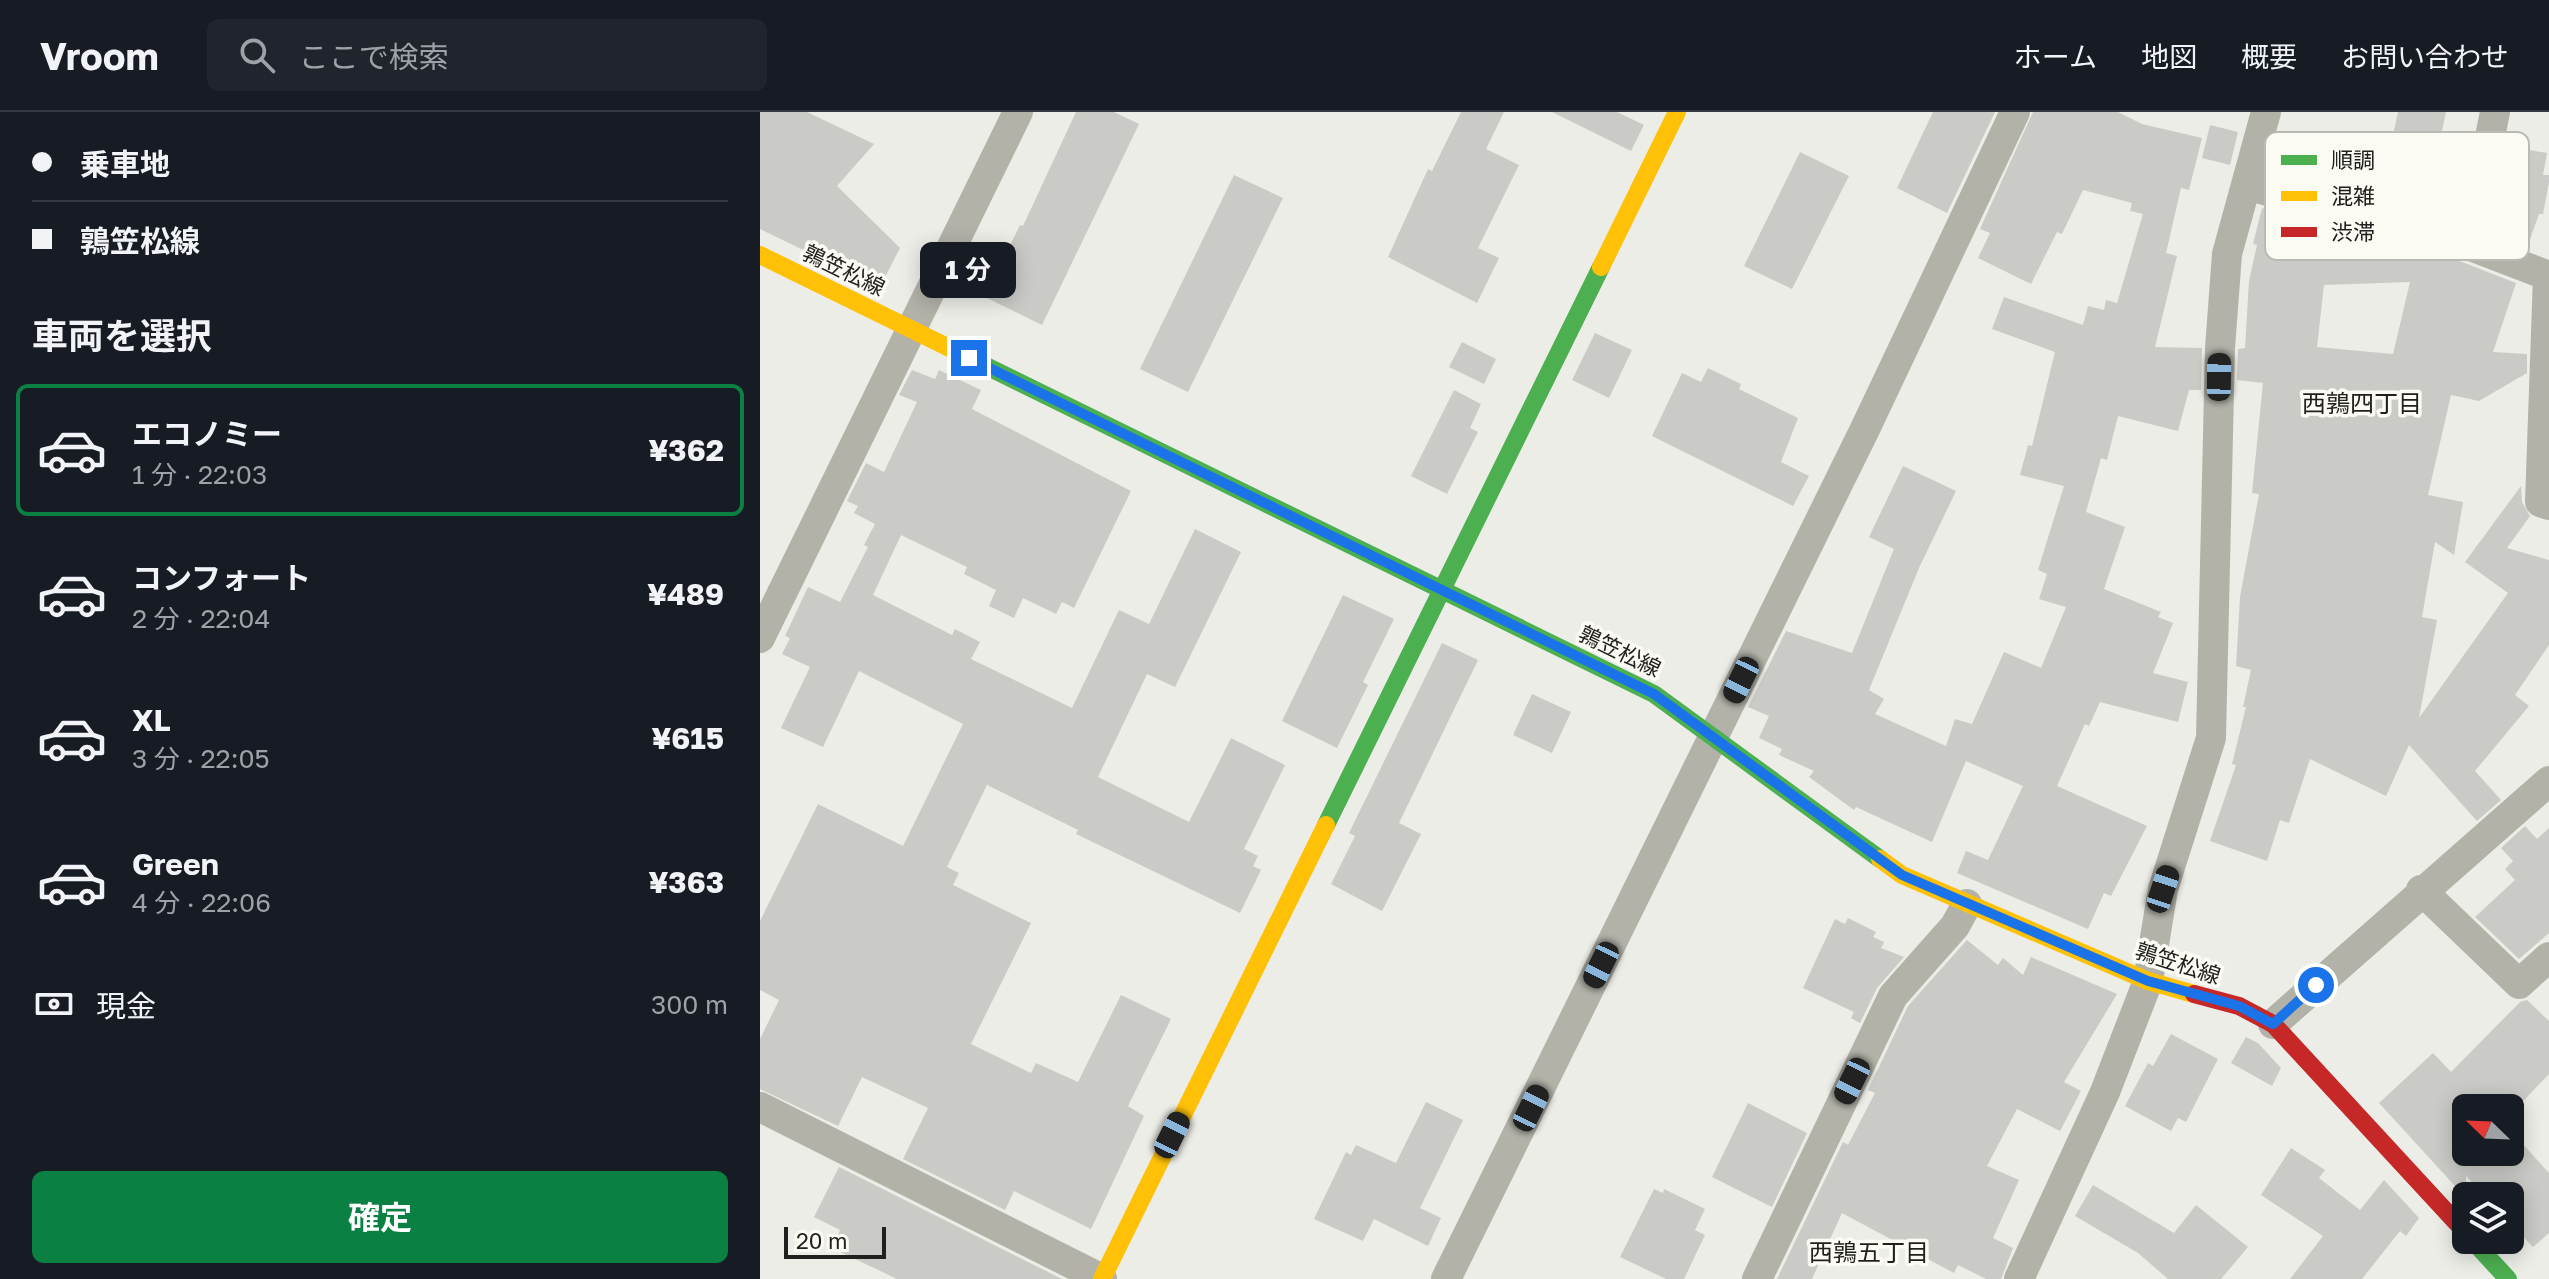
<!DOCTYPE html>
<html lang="ja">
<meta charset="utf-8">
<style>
body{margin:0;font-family:"Golos Text","Noto Sans JP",sans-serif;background:#20242c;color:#f1f3f6;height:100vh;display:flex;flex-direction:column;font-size:30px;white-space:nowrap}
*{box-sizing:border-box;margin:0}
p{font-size:26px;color:#9ea1a6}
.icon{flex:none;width:44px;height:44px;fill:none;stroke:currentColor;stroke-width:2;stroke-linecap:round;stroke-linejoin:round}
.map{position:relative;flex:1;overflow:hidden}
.panel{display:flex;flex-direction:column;background:#171b24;width:760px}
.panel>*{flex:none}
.guide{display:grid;align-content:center;height:176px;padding:0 32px;background:#171b24}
.needle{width:52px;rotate:293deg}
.tools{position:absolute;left:1692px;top:982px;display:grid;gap:16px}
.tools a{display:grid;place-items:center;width:72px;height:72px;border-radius:12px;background:#171b24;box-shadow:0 4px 20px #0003;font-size:40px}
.scale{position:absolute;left:24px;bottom:20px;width:102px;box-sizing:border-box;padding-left:8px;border:4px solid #21201e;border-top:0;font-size:22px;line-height:28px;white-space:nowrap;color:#21201e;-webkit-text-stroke:6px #fbfbf4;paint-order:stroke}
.end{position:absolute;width:36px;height:36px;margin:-18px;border:10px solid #1a73e8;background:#fff;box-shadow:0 0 0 4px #fff}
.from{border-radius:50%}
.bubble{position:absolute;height:56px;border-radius:12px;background:#171b24;box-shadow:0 4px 20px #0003;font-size:26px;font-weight:700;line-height:56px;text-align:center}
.car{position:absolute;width:24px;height:48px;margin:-24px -12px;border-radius:10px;box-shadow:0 0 6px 2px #0007;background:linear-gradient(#222 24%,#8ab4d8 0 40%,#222 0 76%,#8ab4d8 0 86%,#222 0)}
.guide b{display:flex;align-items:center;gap:28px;height:76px;font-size:30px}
.guide b+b{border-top:2px solid #363941}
.guide i{width:20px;height:20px;background:#f1f3f6}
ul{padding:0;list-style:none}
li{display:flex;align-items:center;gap:24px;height:132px;margin:0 16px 12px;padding:0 16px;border:4px solid transparent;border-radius:12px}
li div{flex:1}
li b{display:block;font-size:30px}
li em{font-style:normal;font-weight:700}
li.selected{border-color:#0b8043}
li>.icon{width:72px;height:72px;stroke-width:1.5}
h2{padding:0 32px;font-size:36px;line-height:96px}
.pay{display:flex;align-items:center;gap:20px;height:88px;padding:0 32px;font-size:30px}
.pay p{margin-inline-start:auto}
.action{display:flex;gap:16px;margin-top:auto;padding:16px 32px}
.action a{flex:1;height:92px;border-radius:12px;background:#0b8043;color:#fff;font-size:32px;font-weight:700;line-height:92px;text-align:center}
header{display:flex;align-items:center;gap:48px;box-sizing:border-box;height:112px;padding:0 40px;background:#171b24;border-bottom:2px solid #363941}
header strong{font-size:38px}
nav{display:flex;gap:44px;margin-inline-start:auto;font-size:28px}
.search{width:560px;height:72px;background:#20242c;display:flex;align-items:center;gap:20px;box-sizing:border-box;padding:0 28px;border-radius:12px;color:#9ea1a6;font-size:30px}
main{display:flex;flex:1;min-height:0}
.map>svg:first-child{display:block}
.building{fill:#cacac6;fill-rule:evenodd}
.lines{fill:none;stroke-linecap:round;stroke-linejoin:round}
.street{stroke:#b2b2a9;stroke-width:30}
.fast{stroke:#4caf50;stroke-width:18}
.slow{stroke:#ffc107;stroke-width:18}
.jam{stroke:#c62828;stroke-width:18}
.route{stroke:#1a73e8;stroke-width:10}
.labels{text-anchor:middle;stroke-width:7;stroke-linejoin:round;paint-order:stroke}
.street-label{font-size:22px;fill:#21201e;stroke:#fbfbf4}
.neighbourhood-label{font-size:24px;fill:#21201e;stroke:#fbfbf4}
.key{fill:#fbfbf4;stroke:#bab9b4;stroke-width:2}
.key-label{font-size:22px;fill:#21201e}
</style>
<header>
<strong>Vroom</strong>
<div class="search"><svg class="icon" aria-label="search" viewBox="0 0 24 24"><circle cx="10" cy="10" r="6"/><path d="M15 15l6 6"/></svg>ここで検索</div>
<nav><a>ホーム</a><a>地図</a><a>概要</a><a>お問い合わせ</a></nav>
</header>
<main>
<section class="panel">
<div class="guide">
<b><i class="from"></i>乗車地</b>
<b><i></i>鶉笠松線</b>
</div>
<h2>車両を選択</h2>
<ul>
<li class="selected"><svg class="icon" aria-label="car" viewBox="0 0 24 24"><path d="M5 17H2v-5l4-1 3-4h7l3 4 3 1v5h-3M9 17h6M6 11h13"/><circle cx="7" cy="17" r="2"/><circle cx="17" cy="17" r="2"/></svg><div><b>エコノミー</b><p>1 分 · 22:03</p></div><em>¥362</em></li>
<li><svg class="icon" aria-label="car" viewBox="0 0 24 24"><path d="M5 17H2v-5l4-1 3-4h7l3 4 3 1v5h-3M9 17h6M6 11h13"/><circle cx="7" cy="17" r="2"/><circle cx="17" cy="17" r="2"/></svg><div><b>コンフォート</b><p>2 分 · 22:04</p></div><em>¥489</em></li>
<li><svg class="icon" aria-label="car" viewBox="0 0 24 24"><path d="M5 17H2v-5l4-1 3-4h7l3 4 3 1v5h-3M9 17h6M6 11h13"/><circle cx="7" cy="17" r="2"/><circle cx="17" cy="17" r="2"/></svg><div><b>XL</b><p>3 分 · 22:05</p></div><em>¥615</em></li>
<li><svg class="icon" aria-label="car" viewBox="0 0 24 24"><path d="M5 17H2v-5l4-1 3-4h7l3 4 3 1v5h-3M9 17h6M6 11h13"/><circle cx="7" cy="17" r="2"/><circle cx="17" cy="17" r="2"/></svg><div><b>Green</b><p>4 分 · 22:06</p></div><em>¥363</em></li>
</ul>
<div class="pay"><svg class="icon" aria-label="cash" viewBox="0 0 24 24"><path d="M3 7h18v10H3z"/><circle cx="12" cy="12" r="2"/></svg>現金<p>300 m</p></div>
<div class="action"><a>確定</a></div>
</section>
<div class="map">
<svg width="1789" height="1167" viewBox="0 0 1789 1167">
<rect width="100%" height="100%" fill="#edede8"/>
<path class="building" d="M0,0H47L114,32L77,74L140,136L120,175L0,117Z
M316,0H354L379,12L282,213L225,185L260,113L263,114Z
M701,0H744L726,37L759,53L718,136L739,146L717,191L628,145L668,57L672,59Z
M792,0H857L884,13L871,39Z
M1173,0H1235L1187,101L1137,76Z
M1273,0H1358L1382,12L1442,26L1429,78L1421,76L1406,141L1417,144L1395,235L1442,236L1441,278H1429L1418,319L1358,304L1347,348L1341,346L1326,400L1365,415L1344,477L1401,500L1398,505L1413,511L1393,561L1428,570L1418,610L1340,590L1329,614L1325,612L1297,674L1387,714L1351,784L1344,781L1328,817L1197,761L1206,739L1228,748L1263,674L1206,649L1172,730L1096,695L1094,698L1049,665L1054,659L1019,643L1022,637L999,626L1009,604L988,595L1026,519L1092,541L1134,437L1109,425L1143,354L1196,379L1159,456L1109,578L1124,587L1115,602L1186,634L1195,607L1212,612L1244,540L1281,556L1306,495L1279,487L1287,462L1278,458L1304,374L1260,363L1268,333L1272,334L1295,240L1232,217L1244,185L1323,213L1328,194L1344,198L1346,188L1357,191L1383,102L1370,99L1372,91L1323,78L1302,122L1297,120L1271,172L1218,146L1230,121L1220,117Z
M1638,0H1686L1673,62L1702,70L1694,111L1607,87L1615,54L1622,56L1623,50L1627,51Z
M1450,13L1478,20L1470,53L1442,46Z
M1747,34L1787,41L1783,63H1789V70L1783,102H1779L1767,136L1729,122Z
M1040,40L1089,64L1032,177L984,154Z
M474,63L523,86L428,280L380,257Z
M1502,96L1702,150L1756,171L1733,240L1767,242V261L1719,289L1691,283L1668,383L1703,390L1694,443L1675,430L1662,505L1677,508L1659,606L1748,481L1705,450L1761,374L1762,390L1770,404L1747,436L1789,448V533L1755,583L1769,594L1715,659L1741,688L1717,709L1649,633L1626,684L1550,647L1529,711L1520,708L1507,749L1450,729L1476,653L1472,652L1486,595H1483L1491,558L1476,554L1480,485L1499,382L1492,381L1503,271L1477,268L1478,237L1485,236L1489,169L1497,133L1493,132ZM1650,170L1633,242L1557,235L1564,173Z
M835,221L872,238L849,286L812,268Z
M702,230L736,247L724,272L689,255Z
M948,256L981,272L979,277L1038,306L1021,350L1049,364L1033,394L892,324L922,261L941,270Z
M152,258L175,267L179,258L221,278L212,297L371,379L314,496L302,490L296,502L263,486L254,506L229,494L236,478L204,462L207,455L141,423L113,483L192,523L195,517L220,530L211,547L312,596L359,498L389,512L435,417L481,440L415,575L387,562L338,665L429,710L471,626L525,653L484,737L498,744L493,754L501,758L480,801L316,722L318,718L227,673L187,755L199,761L193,773L271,811L211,932L271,961L276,951L318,970L361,883L411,907L368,994L384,1004L331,1117L254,1079L245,1098L143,1047L168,996L102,965L78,1014L0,977V927L19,888L0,878V809L58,692L143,734L203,612L99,559L63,635L21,616L50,555L22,542L30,526L25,524L48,475L80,490L108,435L104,433L115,412L94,401L98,394L87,389L106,351L124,360L157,290L139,283Z
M694,278L721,292L710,316L718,320L687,382L651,364Z
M583,483L634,507L603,570L608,573L577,636L522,609Z
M682,531L718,548L639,711L661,722L622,799L571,772L595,724L589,721Z
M772,582L811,600L792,641L753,623Z
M1765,714L1777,727L1789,716V821L1759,847L1715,805L1755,768L1745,757L1753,749L1741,736Z
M1088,806L1116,820L1113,825L1124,830L1121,836L1144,845L1117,876L1100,911L1091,906L1094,900L1043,876L1075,807L1085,812Z
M1207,828L1238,853L1243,846L1263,863L1271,845L1357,882L1304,970L1321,979L1300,1019L1257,997L1227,1054L1259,1068L1233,1126L1253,1136L1241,1167H1226L1198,1153L1194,1161L1082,1101L1052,1167H1017L1083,1030L1088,1033L1115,981L1108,978L1148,894Z
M1767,888L1789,909V962L1750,1003V996H1706V1040H1750V1018L1789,1061V1121L1773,1135L1750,1111V1084H1725L1706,1064V1086L1619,991L1673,941L1691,960L1760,890Z
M1411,922L1458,947L1426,1010L1418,1006L1411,1019L1365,994L1388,951L1393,954Z
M1486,925L1498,931L1521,956L1512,974L1471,951Z
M666,990L703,1008L660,1096L681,1106L668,1134L614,1107L603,1129L554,1107L586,1040L591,1043L596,1033L636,1051Z
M988,991L1047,1021L1012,1095L952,1065Z
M1531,1036L1565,1058L1559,1066L1600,1098L1624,1068L1659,1106L1646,1124L1640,1119L1602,1167H1530L1563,1124L1501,1083Z
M79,1055L302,1167H137L72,1136L80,1118L54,1105Z
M1333,1073L1414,1121L1436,1093L1488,1135L1461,1167H1408L1378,1141L1315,1104Z
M894,1077L903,1081L904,1077L945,1097L935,1118L945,1123L924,1167H906L860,1145Z"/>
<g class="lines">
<path class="street" d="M1486,73L1708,133L1789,164
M1708,133L1735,0
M1788,164L1780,390L1789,393
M0,526L258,0
M1661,778L1759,872L1789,845
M1513,912L1789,669
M0,995L342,1167
M686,1167L1105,317L1255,0
M997,1167L1133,884L1195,814L1207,792
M1259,1167L1345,980L1388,869L1403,777L1451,626L1460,236L1467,142L1506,0"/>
<path class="fast" d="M222,252L894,582L1120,747
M566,713L841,155
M1712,1128L1748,1167"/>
<path class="slow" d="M0,143L222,252
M841,155L917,0
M1120,747L1142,763L1388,869L1434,882
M342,1167L566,713"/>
<path class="jam" d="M1434,882L1479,894L1513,912L1706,1121"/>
</g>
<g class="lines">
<path class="route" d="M209,246L894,582L1142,763L1388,869L1479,894L1513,912L1556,873"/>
</g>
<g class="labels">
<g class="street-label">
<text transform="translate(84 158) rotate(26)" y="8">鶉笠松線</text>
<text transform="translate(860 539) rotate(26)" y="8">鶉笠松線</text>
<text transform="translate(1418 851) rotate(18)" y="8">鶉笠松線</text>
</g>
<g class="neighbourhood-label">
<text x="1602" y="300">西鶉四丁目</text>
<text x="1109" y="1149">西鶉五丁目</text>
</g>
</g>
<rect x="1505" y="20" width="264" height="128" rx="12" class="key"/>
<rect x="1521" y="43" width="36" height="10" fill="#4caf50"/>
<rect x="1521" y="79" width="36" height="10" fill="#ffc107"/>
<rect x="1521" y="115" width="36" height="10" fill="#c62828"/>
<g class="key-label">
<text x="1571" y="56">順調</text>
<text x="1571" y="92">混雑</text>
<text x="1571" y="128">渋滞</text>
</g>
</svg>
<div class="tools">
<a><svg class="needle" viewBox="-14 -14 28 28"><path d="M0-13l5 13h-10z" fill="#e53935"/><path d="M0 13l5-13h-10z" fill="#9ea1a6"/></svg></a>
<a><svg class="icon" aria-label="layers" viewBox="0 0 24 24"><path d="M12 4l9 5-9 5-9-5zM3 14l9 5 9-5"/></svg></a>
</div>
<div class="scale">20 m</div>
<i class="end from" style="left:1556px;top:873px"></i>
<i class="end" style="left:209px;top:246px"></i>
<div class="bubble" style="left:160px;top:130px;width:96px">1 分</div>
<i class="car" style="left:1459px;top:265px;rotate:1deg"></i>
<i class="car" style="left:981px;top:568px;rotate:206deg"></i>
<i class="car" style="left:1403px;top:777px;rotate:18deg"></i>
<i class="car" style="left:841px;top:853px;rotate:206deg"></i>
<i class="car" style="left:1092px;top:969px;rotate:206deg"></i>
<i class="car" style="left:771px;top:996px;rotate:26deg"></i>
<i class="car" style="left:412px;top:1023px;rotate:26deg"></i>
</div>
</main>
